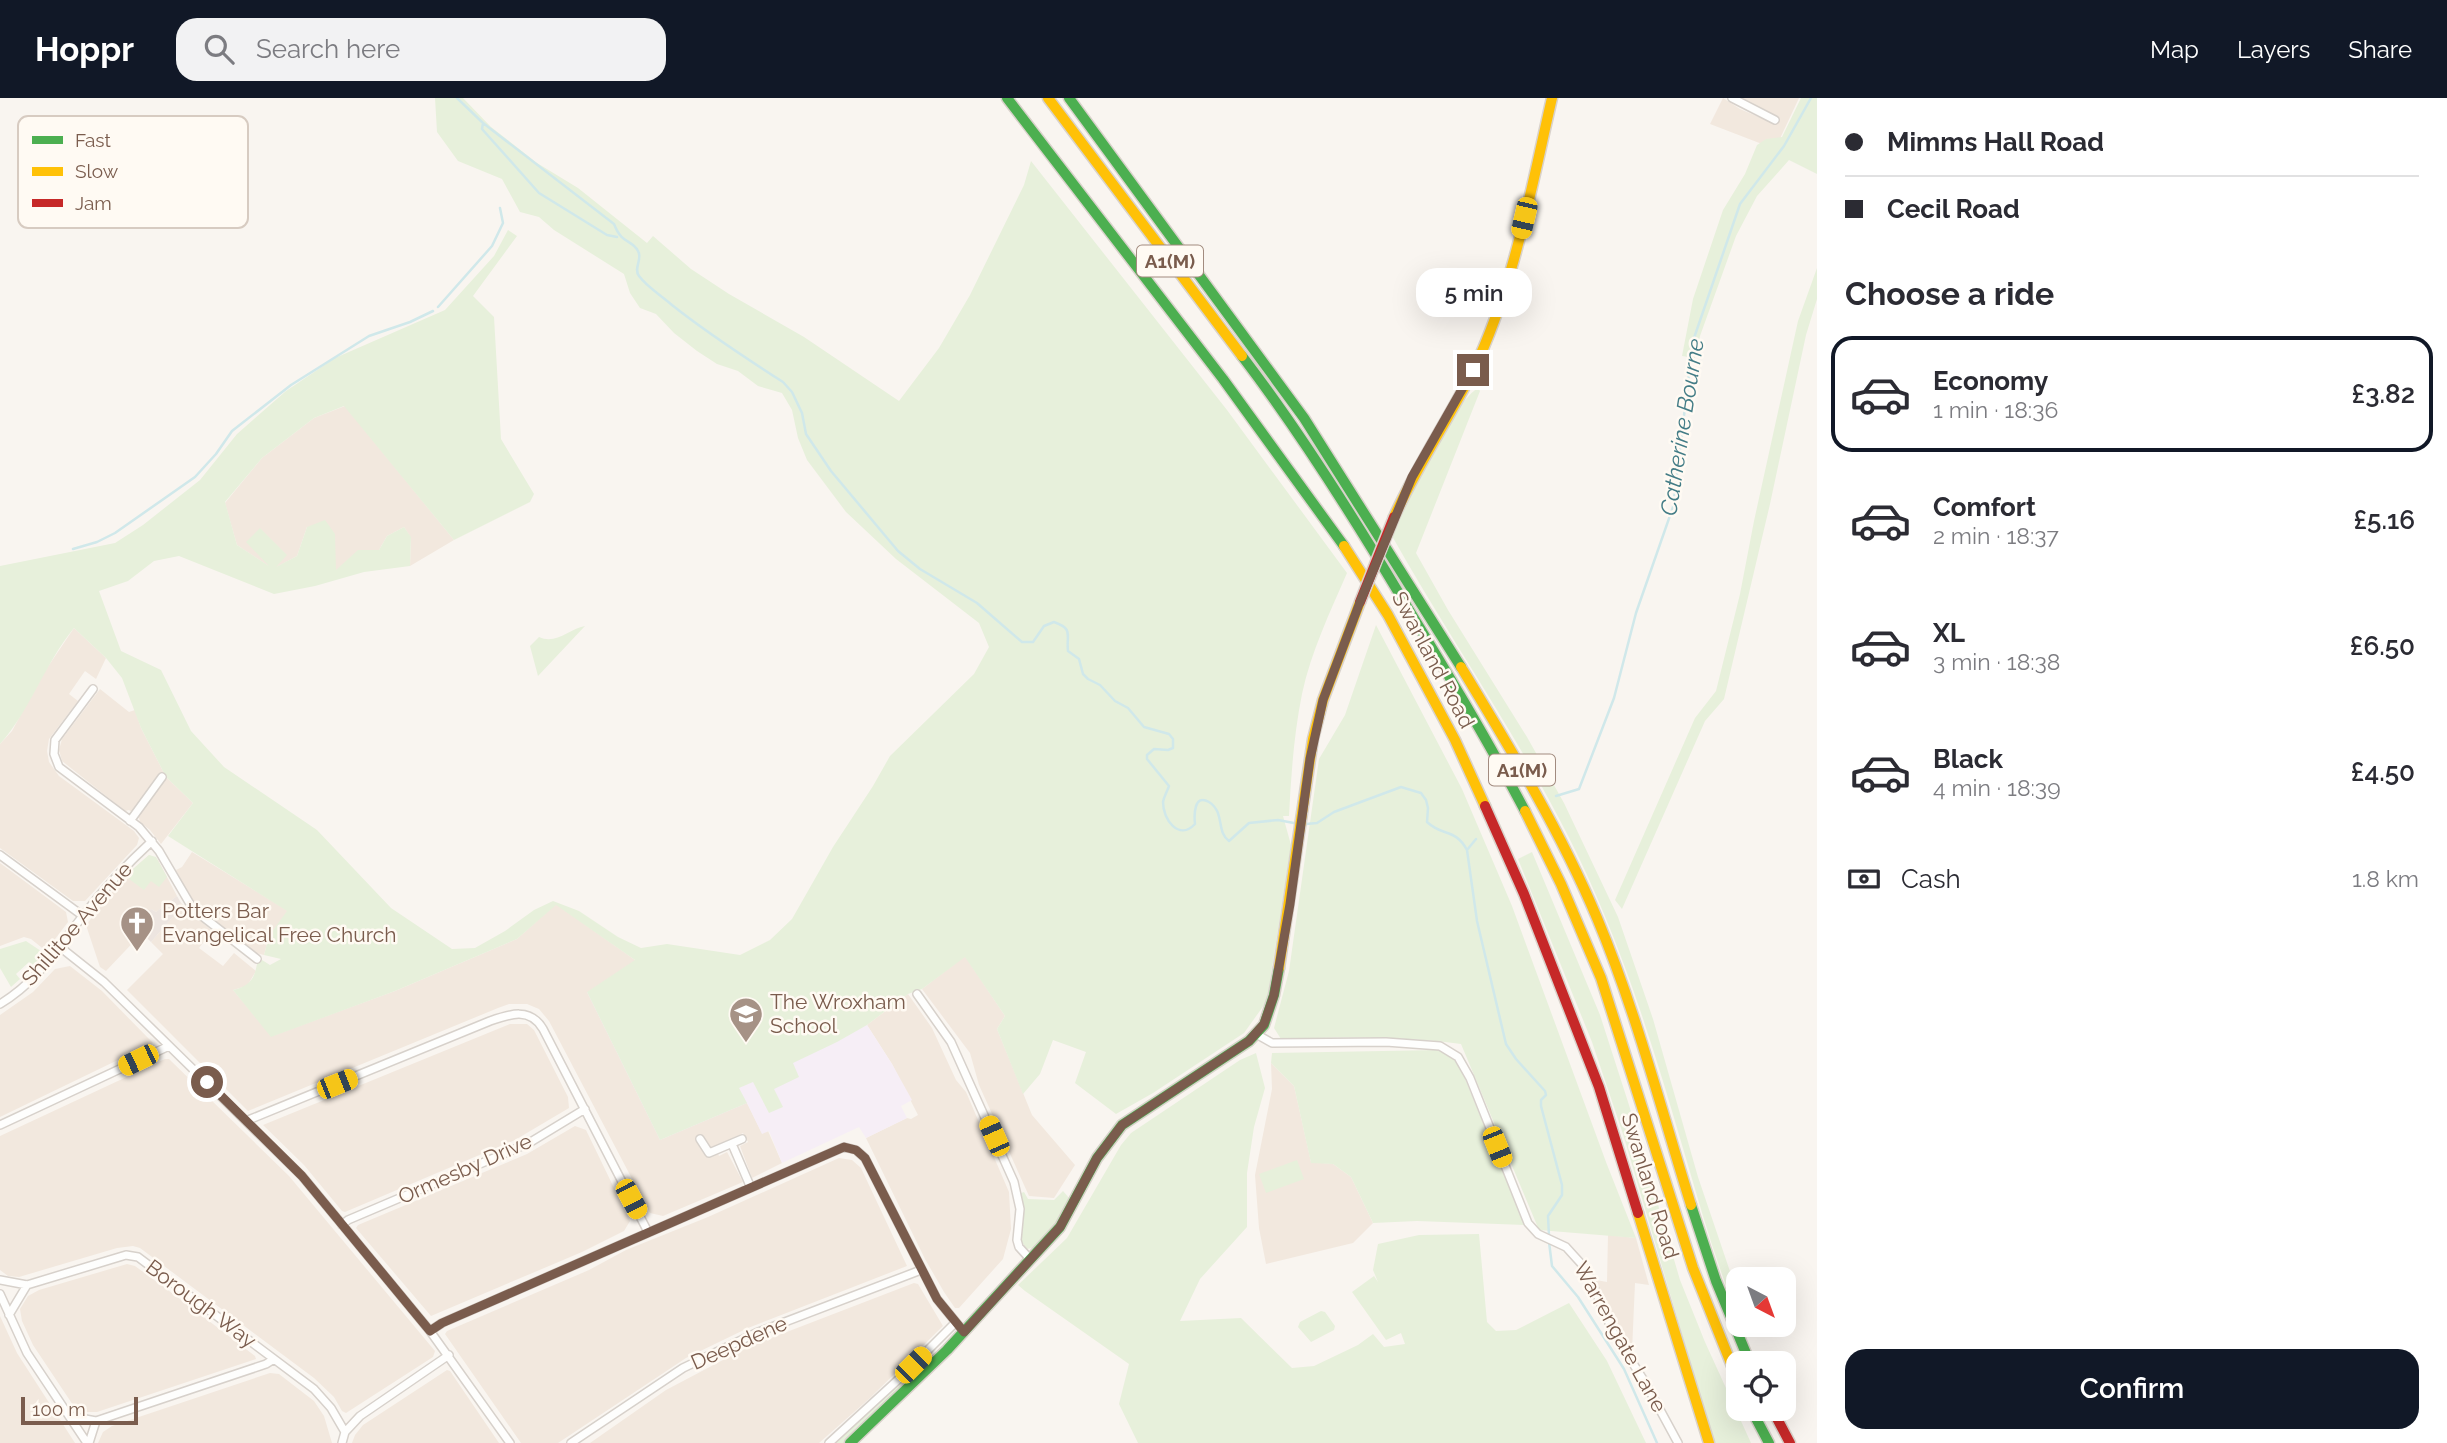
<!DOCTYPE html>
<meta charset="utf-8">
<style>
body{margin:0;font-family:Raleway,sans-serif;background:#f2f2f3;color:#2b2b33;height:100vh;display:flex;flex-direction:column;font-size:26px;white-space:nowrap}
*{box-sizing:border-box;margin:0}
p{font-size:23px;color:#7c7c81}
.icon{flex:none;width:38px;height:38px;fill:none;stroke:currentColor;stroke-width:2;stroke-linecap:round;stroke-linejoin:round}
.map{position:relative;flex:1;overflow:hidden}
.sheet{display:flex;flex-direction:column;background:#fff;width:630px}
.sheet>*{flex:none}
.hud{display:grid;align-content:center;height:154px;padding:0 28px;background:#fff}
.needle{width:46px;rotate:139deg}
.fabs{position:absolute;left:1726px;top:1169px;display:grid;gap:14px}
.fabs a{display:grid;place-items:center;width:70px;height:70px;border-radius:14px;background:#fff;box-shadow:0 7px 28px #0002;font-size:35px}
.scale{position:absolute;left:21px;bottom:18px;width:117px;box-sizing:border-box;padding-left:7px;border:4px solid #7a5c4d;border-top:0;font-size:19px;line-height:24px;white-space:nowrap;color:#7a5c4d;-webkit-text-stroke:5px #fffaf3;paint-order:stroke}
.end{position:absolute;width:32px;height:32px;margin:-16px;border:9px solid #7a5c4d;background:#fff;box-shadow:0 0 0 4px #fff}
.from{border-radius:50%}
.bubble{position:absolute;height:49px;border-radius:21px;background:#fff;box-shadow:0 7px 28px #0002;font-size:23px;font-weight:600;line-height:49px;text-align:center}
.car{position:absolute;width:21px;height:42px;margin:-21px -10px;border-radius:9px;box-shadow:0 0 5px 2px #0007;background:linear-gradient(#f5c518 24%,#345 0 40%,#f5c518 0 76%,#345 0 86%,#f5c518 0)}
.hud b{display:flex;align-items:center;gap:24px;height:66px;font-size:26px}
.hud b+b{border-top:2px solid #e1e1e2}
.hud i{width:18px;height:18px;background:#2b2b33}
ul{padding:0;list-style:none}
li{display:flex;align-items:center;gap:21px;height:116px;margin:0 14px 10px;padding:0 14px;border:4px solid transparent;border-radius:21px}
li div{flex:1}
li b{display:block;font-size:26px}
li em{font-style:normal;font-weight:600}
li.on{border-color:#111827}
li>.icon{width:63px;height:63px;stroke-width:1.5}
h2{padding:0 28px;font-size:32px;line-height:84px}
.pay{display:flex;align-items:center;gap:18px;height:77px;padding:0 28px;font-size:26px}
.pay p{margin-inline-start:auto}
.action{display:flex;gap:14px;margin-top:auto;padding:14px 28px}
.action a{flex:1;height:80px;border-radius:21px;background:#111827;color:#fff;font-size:28px;font-weight:600;line-height:80px;text-align:center}
header{display:flex;align-items:center;gap:42px;box-sizing:border-box;height:98px;padding:0 35px;background:#111827;color:#fff}
header strong{font-size:33px}
nav{display:flex;gap:38px;margin-inline-start:auto;font-size:24px}
.search{width:490px;height:63px;background:#f2f2f3;display:flex;align-items:center;gap:18px;box-sizing:border-box;padding:0 24px;border-radius:21px;color:#7c7c81;font-size:26px}
main{display:flex;flex:1;min-height:0}
.map>svg:first-child{display:block}
.residential{fill:#f2e8de}
.industrial{fill:#ede5e0}
.education{fill:#f6eef6}
.green{fill:#e7f0db}
.lines{fill:none;stroke-linecap:round;stroke-linejoin:round}
.stream{stroke:#d0e8ea;stroke-width:2.5}
.street-casing{stroke:#d7d1cb;stroke-width:10}
.fast-casing{stroke:#d9d2cb;stroke-width:13}
.slow-casing{stroke:#d9d2cb;stroke-width:13}
.jam-casing{stroke:#d9d2cb;stroke-width:13}
.street{stroke:#fefefd;stroke-width:7}
.fast{stroke:#4caf50;stroke-width:10}
.slow{stroke:#ffc107;stroke-width:10}
.jam{stroke:#c62828;stroke-width:10}
.jam-bridge-casing{stroke:#d9d2cb;stroke-width:13;stroke-linecap:butt}
.jam-bridge{stroke:#c62828;stroke-width:10}
.route{stroke:#7a5c4d;stroke-width:9}
.labels{text-anchor:middle;stroke-width:5;stroke-linejoin:round;paint-order:stroke}
.shield{fill:#fffaf3;stroke:#a28b7f;stroke-width:2}
.shield-label{font-size:19px;font-weight:bold;fill:#7a5c4d}
.street-label{font-size:21px;fill:#7a5c4d;stroke:#fffaf3}
.poi-label{font-size:21px;fill:#7a5c4d;stroke:#fffaf3;text-anchor:start}
.water-label{font-size:23px;font-style:italic;fill:#437c86;stroke:#fffaf3}
.key{fill:#fffaf3;stroke:#d7cbc1;stroke-width:2}
.key-label{font-size:19px;fill:#7a5c4d}
</style>
<header>
<strong>Hoppr</strong>
<div class="search"><svg class="icon" aria-label="search" viewBox="0 0 24 24"><circle cx="10" cy="10" r="6"/><path d="M15 15l6 6"/></svg>Search here</div>
<nav><a>Map</a><a>Layers</a><a>Share</a></nav>
</header>
<main>
<div class="map">
<svg width="1817" height="1345" viewBox="0 0 1817 1345">
<rect width="100%" height="100%" fill="#f9f5f0"/>
<path class="residential" d="M1723,0L1740,11L1768,23L1771,15L1744,3L1742,0H1799L1775,51L1710,26Z
M345,308L454,442L410,468L411,440L404,429L387,438L379,452L335,473V436L307,429L297,458L273,471L237,447L225,405L262,360L314,320Z
M74,530L106,560L96,581L85,573L69,596L78,603L49,641L47,653L49,664L59,678L134,733L139,740L137,747L85,803H73L0,750V646L12,633L43,576Z
M100,591L129,614L135,612L141,630L166,679L193,705L161,746L150,732L140,724L139,720L129,712L125,713L62,663L59,652L62,641Z
M192,754L288,813L269,838L264,857L256,855L195,807L190,800L176,772L182,769Z
M149,757L158,762L177,798L156,814L151,811L143,834L106,873L100,869L86,827L124,779Z
M0,765L66,814L68,824L46,853L31,841L24,839L0,848Z
M181,805L212,833L199,850L223,868L234,855L256,873L247,888L233,892L272,938L395,893L517,841L556,806L635,862L747,1005L762,1035L768,1033L782,1065L752,1080L740,1048L748,1044L743,1035L715,1049L719,1058L727,1054L743,1084L663,1118L650,1115L549,923L539,911L527,906H509L498,910L248,1013L127,892L163,856L151,844L177,814L173,809Z
M965,858L1005,918L997,931L1032,1017L1075,1067L1054,1100L1029,1098L979,987L970,955L922,891Z
M70,868L102,893L153,945L0,1019V917L33,894L55,871Z
M908,896L932,930L956,982L966,994L1009,1094L1011,1131L1003,1161L959,1210H955L944,1194L925,1161L866,1040L907,1020L911,1021L918,1017L892,966L867,927Z
M510,926H527L534,932L568,999L569,1010L515,1042L345,1114L342,1113L304,1067L263,1027Z
M165,961H169L289,1078L435,1253L433,1259L346,1315L342,1313L334,1299L314,1280L140,1150L133,1148L117,1150L19,1179L8,1178L0,1172V1038Z
M1271,965L1294,988L1311,1064L1333,1066L1351,1079L1373,1125L1353,1145L1266,1166L1259,1130L1255,1077L1272,991Z
M575,1028L586,1032L630,1123L624,1133L582,1154L431,1218L356,1130L358,1127L527,1056Z
M839,1060L852,1062L861,1070L907,1168L748,1230L686,1260L558,1345H521L445,1236L447,1233L589,1172L626,1152L708,1119Z
M1608,1137L1636,1140L1649,1187L1635,1185L1632,1253L1602,1204L1596,1182L1607,1184Z
M127,1166L135,1168L176,1198L255,1258L256,1261L97,1314H85L75,1310L33,1247L22,1223L20,1211L28,1198L39,1192Z
M914,1185L918,1186L943,1228L870,1300L819,1345H590L666,1292L721,1263L753,1247Z
M0,1218L17,1255L75,1345H0Z
M447,1272L450,1273L499,1345H352L355,1337L363,1327Z
M270,1275L279,1276L314,1303L324,1318L332,1345H98L103,1334L112,1328Z"/>
<path class="industrial" d="M177,798L181,805L174,809L177,814L151,844L136,829L151,811L156,814Z"/>
<path class="education" d="M836,890L867,927L892,966L912,1002L901,1008L907,1020L866,1040L859,1029L782,1065L769,1033L762,1036L747,1005L660,1042L587,894Z"/>
<path class="green" d="M435,0H463L491,29L537,65L578,90L647,145L653,138L691,171L729,196L804,239L899,303L939,250L970,197L1024,87L1031,63L1227,312L1347,475C1330,514 1311,554 1302,596C1294,636 1291,677 1289,718H1283L1291,747L1267,903L1244,935L1153,995L1116,1016L1075,985L1086,954L1053,942L1040,976L1023,996L997,931L1005,918L965,859L922,891L908,896L867,927L837,944L793,965L799,979L774,991L783,1009L769,1015L753,984L739,990L747,1005L660,1042L587,894L635,862L556,807L517,841L395,893L271,939L233,892C249,888 254,882 257,866L262,862L270,867L281,861L264,857L269,838L287,813L168,738L193,705L166,679L141,630L122,580L106,560L74,530C45,565 30,613 0,646V468L115,445L143,427L200,382L237,336L286,293L335,260L445,212L494,158L508,132L517,138L473,198L494,219L501,341L534,396L530,404L454,442L344,308L314,320L262,360L225,404L237,447L269,468L246,444L260,430L287,457L276,469L297,458L307,429L325,422L335,436L336,472L358,452H379L387,438L404,429L411,439L410,468L364,474L315,488L274,496L179,458L154,463L128,483L99,493L121,553L161,572L191,633L224,669L317,732L391,810L452,851L475,850L505,833L534,812L553,803L579,813L618,839L641,850L667,846L740,857L770,842L792,821L833,749L873,688L890,658L974,576L989,549L979,525L896,461L846,414L807,362L798,340L792,312L782,295L758,288L738,273L717,266L697,253L674,235L656,216L640,210L630,195L624,176L554,132L539,119L520,114L502,81L458,63L437,34Z
M1801,0H1817V76L1789,62L1757,98L1736,138L1700,238L1695,260L1682,258L1693,201L1723,112L1745,76L1757,47L1766,41L1782,39Z
M1817,170V201L1806,237L1770,406L1724,601L1705,623L1622,811L1615,802L1695,620L1716,593L1740,496L1754,423L1798,223Z
M1478,290L1480,293L1416,455L1448,512L1527,639L1564,705L1618,819L1653,921L1698,1079L1738,1197V1218C1716,1166 1701,1111 1685,1057C1661,975 1637,895 1604,816C1549,681 1463,564 1392,438C1406,407 1452,305 1478,290Z
M1376,527L1462,691L1512,808L1606,1064L1636,1140L1539,1132L1461,946C1401,938 1342,939 1281,941L1274,930L1289,873L1319,661L1345,617Z
M585,528L538,578L530,548L539,539C556,547 569,531 585,528Z
M1532,754L1600,917L1629,1007L1680,1182L1705,1244L1751,1345H1714L1623,1036L1592,944L1518,761Z
M149,757L156,759L167,779L159,789L151,783L144,792L125,778Z
M26,843L44,855L33,869L29,864L16,876L20,881L11,889L0,870V851Z
M1438,952L1452,958L1461,971L1525,1127L1417,1123L1373,1125L1351,1079L1333,1066L1311,1065L1294,988L1271,965L1272,955Z
M1256,955L1265,990L1254,1029L1247,1075V1129L1200,1181L1180,1223L1241,1220L1292,1270L1314,1268L1358,1247L1373,1236L1384,1249L1405,1246L1401,1235L1386,1242L1352,1194L1374,1178L1378,1184L1373,1172L1378,1146L1419,1137L1479,1136L1487,1224L1496,1233L1516,1232L1569,1205L1607,1263L1646,1345H1138L1119,1306L1129,1266L1025,1193L1018,1187L1067,1140L1121,1047L1131,1035L1240,962Z
M1297,1062L1304,1081L1266,1095L1259,1076Z
M1063,1093L1070,1101C1066,1115 1042,1151 1027,1151L1021,1143L1023,1114L1021,1095L1024,1094L1028,1101L1054,1102Z
M1321,1213L1325,1214L1335,1228L1334,1232L1311,1244L1298,1229L1300,1224Z
M927,1258L931,1263L844,1345H834Z"/>
<g class="lines">
<path class="stream" d="M457,0L483,25L614,126C622,147 632,141 638,153C643,161 633,170 639,178C647,189 662,198 672,207C707,235 744,259 783,284L792,294L802,315L806,336L831,373L898,453L920,471L977,505L1022,544H1033L1044,528L1054,524C1074,531 1066,537 1068,553L1079,561L1083,576L1088,581L1100,587L1115,603L1128,610L1144,629L1169,636L1173,641V650L1168,652L1154,651L1147,657V661L1169,688C1167,694 1164,698 1163,704C1163,722 1179,743 1195,726C1194,717 1194,695 1209,704C1225,714 1216,734 1229,743L1249,725L1278,722L1299,726
M483,25L482,31L539,95L607,137L617,139
M438,209L492,148L503,125L500,110
M73,451L97,444L115,435L195,379L216,356L232,333L291,287L369,238L410,224L433,213
M1556,698L1579,691L1614,600L1636,515L1673,409L1693,243L1740,106L1784,48L1811,0
M1306,726L1317,725L1334,714L1401,689L1421,695L1426,702L1428,710L1427,724C1443,739 1455,730 1467,752L1477,823L1506,946L1516,961L1545,993L1546,997L1541,1002V1008L1562,1087V1097L1548,1118L1549,1138
M1467,752L1476,741
M1549,1144L1552,1168L1578,1199L1624,1271L1657,1345"/>
<g class="street-casing">
<path id="street" d="M1732,0L1775,22
M93,591L55,642L54,656L59,669L139,729L159,753L193,811L257,861
M130,723L162,679
M0,757L83,818
M60,849L104,884L302,1078L430,1233L510,1345
M917,896L951,944L1014,1084L1020,1111L1017,1142L1019,1149L1030,1161
M0,906C36,885 57,851 82,819C103,792 126,767 152,743
M1256,936L1272,945L1386,944L1440,948L1458,959L1470,980L1528,1125L1538,1136L1566,1149L1586,1171L1613,1234L1646,1286L1678,1345
M246,1023L490,923C510,916 530,909 543,931L648,1134
M0,1027L169,948
M700,1041L709,1055L742,1041
M732,1046L751,1090
M342,1127L348,1122L529,1045L585,1011
M0,1182L27,1187L126,1157L138,1159L314,1291L331,1310L345,1334
M0,1196L27,1255L87,1345
M9,1217L27,1187
M430,1233L442,1225L844,1049L856,1052L865,1060L937,1201L964,1234
M69,1318L96,1323L266,1266L274,1261
M89,1345L96,1323
M342,1345L345,1334L360,1318L449,1257
M571,1345L683,1270L756,1235L921,1172
M829,1345L901,1279L955,1225"/>
</g>
<g class="fast-casing">
<path id="fast" d="M1007,0L1223,281L1344,448
M1069,0L1304,320L1461,569
M1242,258C1300,334 1351,415 1400,497C1443,568 1486,639 1525,713
M1691,1107L1716,1183L1750,1265
M1751,1311L1769,1345
M850,1345L947,1252L1060,1129L1097,1060L1122,1027L1249,943L1264,927L1274,897L1279,870"/>
</g>
<g class="slow-casing">
<path id="slow" d="M1048,0L1242,258
M1394,419C1417,368 1448,322 1473,273C1514,188 1531,91 1552,0
M1344,448L1388,517L1455,642L1485,708
M1461,569C1510,650 1560,732 1597,820C1636,913 1661,1011 1691,1107
M1525,713L1561,786L1601,880L1693,1170L1738,1283
M1279,870L1313,641L1323,602L1360,504
M1638,1115L1709,1345"/>
</g>
<g class="jam-casing">
<path id="jam" d="M1485,708L1524,796L1599,989L1638,1115
M1772,1311L1790,1345"/>
</g>
<use href="#street" class="street"/>
<use href="#fast" class="fast"/>
<use href="#slow" class="slow"/>
<use href="#jam" class="jam"/>
<g class="jam-bridge-casing">
<path id="jam-bridge" d="M1360,504L1394,419"/>
</g>
<use href="#jam-bridge" class="jam-bridge"/>
</g>
<g class="lines">
<path class="route" d="M207,984L302,1078L430,1233L442,1225L844,1049L856,1052L865,1060L937,1201L964,1234L1060,1129L1097,1060L1122,1027L1249,943L1264,926L1274,897L1290,806L1310,661L1323,602L1360,504L1412,379L1473,272"/>
</g>
<defs>
<g id="church-pin" transform="scale(1.75)"><path d="M0 17L-7.5 6A9.5 9.5 0 1 1 7.5 6Z" fill="#a69286" stroke="#fffaf3"/><path d="M-1.2-6h2.4v3.5h3.3v2.4h-3.3V6h-2.4V-.1h-3.3v-2.4h3.3Z" fill="#fff"/></g>
<g id="school-pin" transform="scale(1.75)"><path d="M0 17L-7.5 6A9.5 9.5 0 1 1 7.5 6Z" fill="#a69286" stroke="#fffaf3"/><path d="M0-5L7-2L0 1L-7-2ZM-4 1L0 2.5L4 1V4Q0 6-4 4Z" fill="#fff"/></g>
</defs>
<g fill-rule="evenodd">
<use href="#church-pin" x="137" y="825"/>
<use href="#school-pin" x="746" y="916"/>
</g>
<g class="labels">
<g class="shield">
<rect x="1137" y="147.5" width="66" height="31" rx="5"/>
<rect x="1489" y="656.5" width="66" height="31" rx="5"/>
</g>
<g class="shield-label">
<text x="1170" y="170">A1(M)</text>
<text x="1522" y="679">A1(M)</text>
</g>
<g class="street-label">
<text transform="translate(1433 562) rotate(62)" y="7">Swanland Road</text>
<text transform="translate(77 826) rotate(-49)" y="7">Shillitoe Avenue</text>
<text transform="translate(465 1071) rotate(-24)" y="7">Ormesby Drive</text>
<text transform="translate(1650 1088) rotate(73)" y="7">Swanland Road</text>
<text transform="translate(201 1206) rotate(37)" y="7">Borough Way</text>
<text transform="translate(1620 1239) rotate(61)" y="7">Warrengate Lane</text>
<text transform="translate(739 1245) rotate(-24)" y="7">Deepdene</text>
</g>
<g class="poi-label">
<text x="162" y="820">Potters Bar<tspan x="162" dy="24">Evangelical Free Church</tspan></text>
<text x="770" y="911">The Wroxham<tspan x="770" dy="24">School</tspan></text>
</g>
<g class="water-label">
<text transform="translate(1682 329) rotate(-81)" y="8">Catherine Bourne</text>
</g>
</g>
<rect x="18" y="18" width="230" height="112" rx="10" class="key"/>
<rect x="32" y="38" width="31" height="8" fill="#4caf50"/>
<rect x="32" y="69" width="31" height="9" fill="#ffc107"/>
<rect x="32" y="101" width="31" height="8" fill="#c62828"/>
<g class="key-label">
<text x="75" y="49">Fast</text>
<text x="75" y="80">Slow</text>
<text x="75" y="112">Jam</text>
</g>
</svg>
<div class="fabs">
<a><svg class="needle" viewBox="-14 -14 28 28"><path d="M0-13l5 13h-10z" fill="#e53935"/><path d="M0 13l5-13h-10z" fill="#7c7c81"/></svg></a>
<a><svg class="icon" aria-label="locate" viewBox="0 0 24 24"><circle cx="12" cy="12" r="6"/><path d="M12 2v4M12 18v4M2 12h4M18 12h4"/></svg></a>
</div>
<div class="scale">100 m</div>
<i class="end from" style="left:207px;top:984px"></i>
<i class="end" style="left:1473px;top:272px"></i>
<div class="bubble" style="left:1416px;top:170px;width:116px">5 min</div>
<i class="car" style="left:1524px;top:120px;rotate:193deg"></i>
<i class="car" style="left:138px;top:962px;rotate:244deg"></i>
<i class="car" style="left:337px;top:986px;rotate:68deg"></i>
<i class="car" style="left:994px;top:1038px;rotate:336deg"></i>
<i class="car" style="left:1497px;top:1049px;rotate:158deg"></i>
<i class="car" style="left:631px;top:1101px;rotate:152deg"></i>
<i class="car" style="left:913px;top:1267px;rotate:45deg"></i>
</div>
<section class="sheet">
<div class="hud">
<b><i class="from"></i>Mimms Hall Road</b>
<b><i></i>Cecil Road</b>
</div>
<h2>Choose a ride</h2>
<ul>
<li class="on"><svg class="icon" aria-label="car" viewBox="0 0 24 24"><path d="M5 17H2v-5l4-1 3-4h7l3 4 3 1v5h-3M9 17h6M6 11h13"/><circle cx="7" cy="17" r="2"/><circle cx="17" cy="17" r="2"/></svg><div><b>Economy</b><p>1 min · 18:36</p></div><em>£3.82</em></li>
<li><svg class="icon" aria-label="car" viewBox="0 0 24 24"><path d="M5 17H2v-5l4-1 3-4h7l3 4 3 1v5h-3M9 17h6M6 11h13"/><circle cx="7" cy="17" r="2"/><circle cx="17" cy="17" r="2"/></svg><div><b>Comfort</b><p>2 min · 18:37</p></div><em>£5.16</em></li>
<li><svg class="icon" aria-label="car" viewBox="0 0 24 24"><path d="M5 17H2v-5l4-1 3-4h7l3 4 3 1v5h-3M9 17h6M6 11h13"/><circle cx="7" cy="17" r="2"/><circle cx="17" cy="17" r="2"/></svg><div><b>XL</b><p>3 min · 18:38</p></div><em>£6.50</em></li>
<li><svg class="icon" aria-label="car" viewBox="0 0 24 24"><path d="M5 17H2v-5l4-1 3-4h7l3 4 3 1v5h-3M9 17h6M6 11h13"/><circle cx="7" cy="17" r="2"/><circle cx="17" cy="17" r="2"/></svg><div><b>Black</b><p>4 min · 18:39</p></div><em>£4.50</em></li>
</ul>
<div class="pay"><svg class="icon" aria-label="cash" viewBox="0 0 24 24"><path d="M3 7h18v10H3z"/><circle cx="12" cy="12" r="2"/></svg>Cash<p>1.8 km</p></div>
<div class="action"><a>Confirm</a></div>
</section>
</main>
